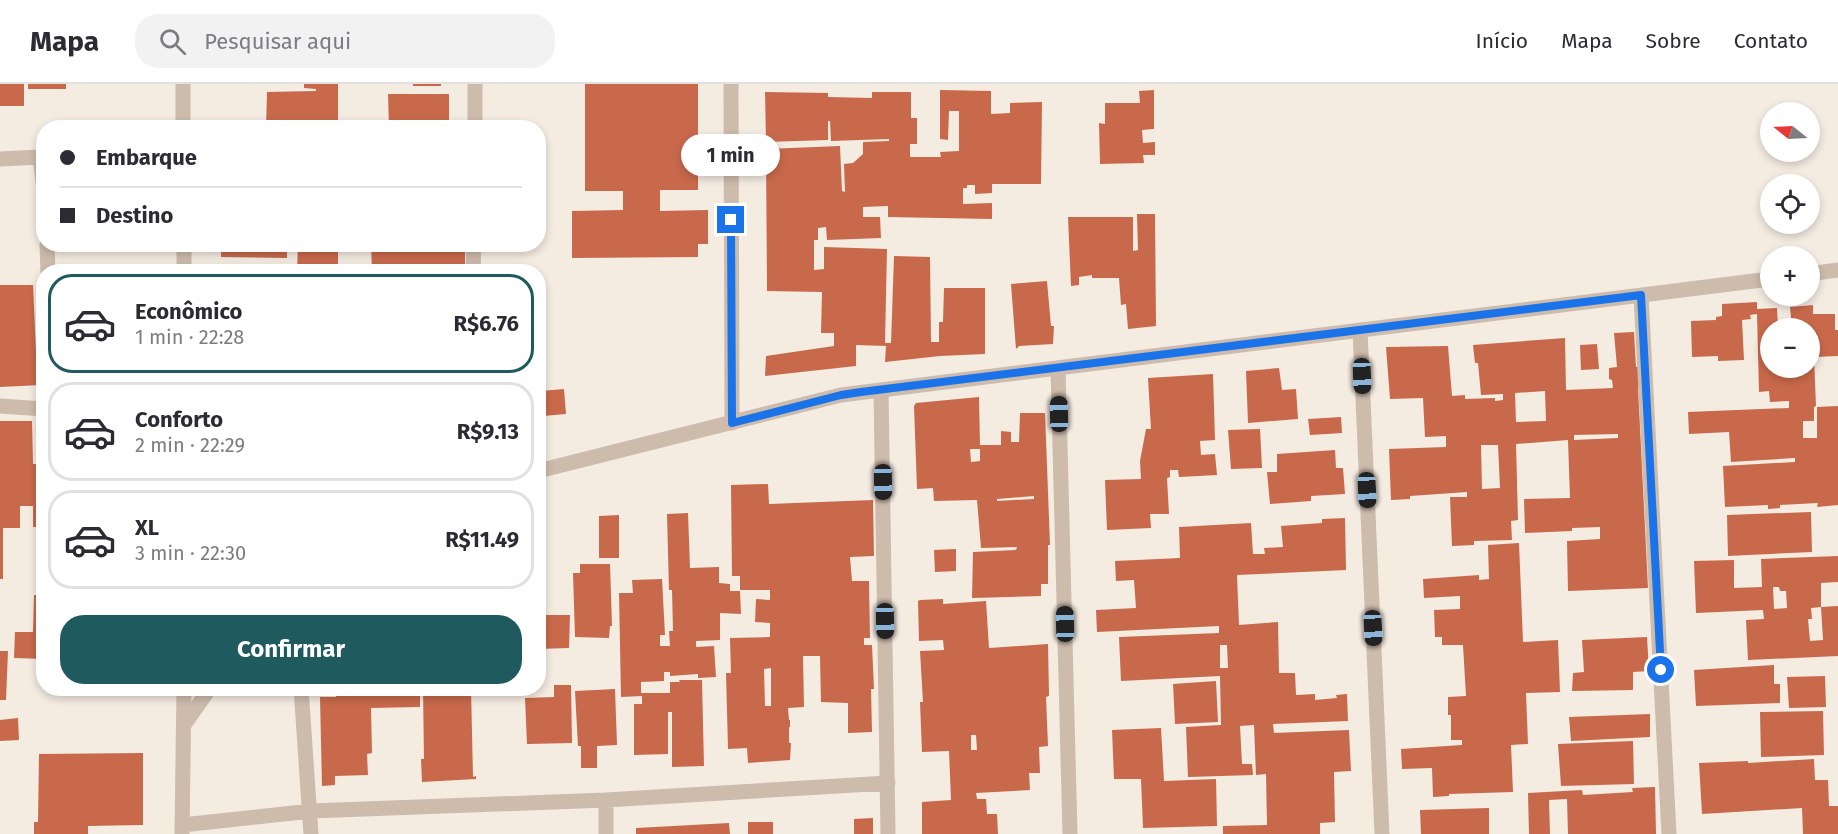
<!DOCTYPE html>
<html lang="pt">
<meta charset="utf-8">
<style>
body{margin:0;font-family:"Fira Sans",sans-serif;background:#f2f2f3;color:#2b2b33;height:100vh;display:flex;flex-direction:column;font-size:22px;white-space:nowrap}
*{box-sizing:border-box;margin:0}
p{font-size:20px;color:#7c7c81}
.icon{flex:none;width:33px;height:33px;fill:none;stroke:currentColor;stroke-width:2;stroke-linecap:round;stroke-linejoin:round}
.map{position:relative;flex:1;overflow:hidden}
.side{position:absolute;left:36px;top:180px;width:510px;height:432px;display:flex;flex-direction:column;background:#fff;border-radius:24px;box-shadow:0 3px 9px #0003}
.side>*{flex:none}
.top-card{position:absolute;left:36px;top:36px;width:510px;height:132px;border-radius:24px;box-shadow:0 3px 9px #0003;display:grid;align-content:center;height:132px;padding:0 24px;background:#fff}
.needle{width:39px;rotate:288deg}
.tools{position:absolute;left:1760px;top:18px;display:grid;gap:12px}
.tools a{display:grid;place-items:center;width:60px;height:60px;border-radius:50%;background:#fff;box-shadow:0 3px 9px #0003;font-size:30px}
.end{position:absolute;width:27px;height:27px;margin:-14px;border:8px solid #1a73e8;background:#fff;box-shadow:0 0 0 3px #fff}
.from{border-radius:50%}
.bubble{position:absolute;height:42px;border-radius:21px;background:#fff;box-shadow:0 3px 9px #0003;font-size:20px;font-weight:700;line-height:42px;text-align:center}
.car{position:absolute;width:18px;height:36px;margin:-18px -9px;border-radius:8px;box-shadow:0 0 4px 2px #0007;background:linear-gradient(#222 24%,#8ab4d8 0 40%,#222 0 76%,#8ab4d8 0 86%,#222 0)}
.top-card b{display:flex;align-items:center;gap:21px;height:57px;font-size:22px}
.top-card b+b{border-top:2px solid #e1e1e2}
.top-card i{width:15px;height:15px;background:#2b2b33}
ul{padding:10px 0 0;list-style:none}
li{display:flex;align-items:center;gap:18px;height:99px;margin:0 12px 9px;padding:0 12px;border:3px solid #e1e1e2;border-radius:24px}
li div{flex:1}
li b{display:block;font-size:22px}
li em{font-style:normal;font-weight:700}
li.on{border-color:#1f5a5e}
li>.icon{width:54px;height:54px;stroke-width:1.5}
.primary-button{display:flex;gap:12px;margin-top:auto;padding:12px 24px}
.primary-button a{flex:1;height:69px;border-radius:24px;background:#1f5a5e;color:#fff;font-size:24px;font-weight:700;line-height:69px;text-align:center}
header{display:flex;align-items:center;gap:36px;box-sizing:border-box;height:84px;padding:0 30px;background:#fff;border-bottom:2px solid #e1e1e2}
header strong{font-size:28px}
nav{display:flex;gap:33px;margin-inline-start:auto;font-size:21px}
.search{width:420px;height:54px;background:#f2f2f3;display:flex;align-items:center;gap:15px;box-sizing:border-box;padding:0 21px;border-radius:24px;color:#7c7c81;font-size:22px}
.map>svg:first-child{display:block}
.building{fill:#c8694b;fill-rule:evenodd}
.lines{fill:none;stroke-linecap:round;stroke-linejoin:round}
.minor{stroke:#cdbbac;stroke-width:15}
.route{stroke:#1a73e8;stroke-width:8}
</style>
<header>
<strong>Mapa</strong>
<div class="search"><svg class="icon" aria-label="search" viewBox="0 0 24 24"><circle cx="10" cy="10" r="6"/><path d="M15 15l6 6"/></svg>Pesquisar aqui</div>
<nav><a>Início</a><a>Mapa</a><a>Sobre</a><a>Contato</a></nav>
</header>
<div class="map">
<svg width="1838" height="750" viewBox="0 0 1838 750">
<rect width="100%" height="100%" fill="#f4ebe1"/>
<path class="building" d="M0,0H24V22H0Z
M28,0H66V5H28Z
M304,0H338V44H266L267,8L316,7V5L304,4Z
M413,0H441V2H413Z
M585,0H698V106H660V127L708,126V160H698V173L572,174V127L623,126V107H585Z
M940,6L991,7V30L1010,29V19L1042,18L1041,100H992V109L975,110V101H967V104H963V120L992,119V135L888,133V122L863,123V133H880L881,154L827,156L826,143L818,144V156H814V186L824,185V163L887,165L885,259H891L894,172L930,173L931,258H939V238H943L944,204H985V270L940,272L885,278L886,262L856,261V282L765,292L766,272L834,262V249H821L822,208L767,207L766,65L840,62L842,107L845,108L844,80L853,79L863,70V58L889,57V55L831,57L830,37H828V56L766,58L765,8L828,9V13L872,14V8H911V34H917V60H910V73H941L940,68L959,67V27H949L948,56L940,55Z
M1154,6V45L1142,46L1143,59L1155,58V71H1143L1144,79L1100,80L1099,39L1105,40V19H1140L1139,7Z
M388,10H449V44H389Z
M1137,130H1155L1156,242L1128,245L1126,220L1121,221L1119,194H1092V191L1079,193V201L1071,202L1068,133H1133V167L1138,166Z
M72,160H89V165L72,166Z
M221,160H287V174L221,173Z
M298,160H338V188H297Z
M371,160H386V163H446L445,160H465V188H372Z
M1047,197L1051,242H1054L1053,260L1019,262L1016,265L1011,200Z
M0,201H33L36,267H40L41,301L0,303Z
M1757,218V225L1777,224L1778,244H1770V284H1809V244H1792L1790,223L1813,221V230H1835V246H1838V272L1814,273L1816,322L1814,323V337H1803V354H1817V323L1838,322V421L1817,423L1818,419L1780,421V424L1768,425V421L1725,423L1723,382L1795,378V374L1731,378L1729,348L1689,350L1688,328L1789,324V317L1770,318L1769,307L1759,308L1757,230L1750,231L1751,235L1742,236L1744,276L1718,277V272L1692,273L1691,237L1716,236V233L1722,232V220Z
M1634,248L1636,283L1640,282L1641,303H1638L1648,504L1568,507L1567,457L1600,455V443L1572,444V447L1525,449L1524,415L1570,414L1568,356L1516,360L1518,436L1511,437L1512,456L1474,457V461L1452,462L1450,413H1467V408L1410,412V415L1391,416L1389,365L1446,363V352L1425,353L1423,314L1390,315L1386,263L1448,262L1452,312L1465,311V315L1495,314V317L1503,316V310L1481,311L1478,279H1475L1473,261L1565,254L1566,306L1613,304L1612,296L1609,295V284L1617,283L1614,249ZM1545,307L1546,337L1516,338L1515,309ZM1618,350V354L1574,356V351ZM1481,361H1498L1500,404L1482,405Z
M1597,260L1599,285L1581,286L1580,261Z
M1279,284L1282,306L1296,305L1298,335L1248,339L1246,287Z
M1213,290L1215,356L1200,357L1201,371L1215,370L1217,391L1179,393L1178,386H1170V393L1167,394L1169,430H1150L1151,444L1107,446L1105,396L1141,395L1140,377L1146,345H1151L1148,294Z
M564,305L566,330L543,332L541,307Z
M979,313L980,361H1001V347L1011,348V358H1019L1020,329H1045L1050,461H1048V500H1041V512L972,514L973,468L1016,466L1017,463L981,464L977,416L934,417L933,404L917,405L914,322L916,319ZM970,365H980V377L971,378ZM1034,412V415L997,417V415Z
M1341,333L1342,349L1310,351L1308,335Z
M0,337H32L33,380H44V443H33V422H20V444H3V495H0Z
M1260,345L1262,384L1231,385L1228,346Z
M1335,366L1336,384H1343L1345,410L1311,412V417L1270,420L1267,388H1277V370Z
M768,400L769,420L873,416L874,472L850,473L852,497H869L870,554H864V561H872L874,605H871L872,648L848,649V619L821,618L820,572H803L804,623L788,624L789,636H790V643H789V659H791L790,676L748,679L747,664L728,665L726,589H731L730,554L770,553V539L755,538L756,515L770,516V506H740V492H732L731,401ZM771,584V622H765L764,585Z
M1811,428L1812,468L1728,472L1727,431Z
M688,429L690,484L719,483V499L730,500V507H740L741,530L720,529V556L696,557V563L714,562L716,593L698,594V590L670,592V588H664V597L641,598V609H670V598H680L679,596H702L704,682L672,683V628H668V670L634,671V620H642V612L621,613L619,509H633L632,496L662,495L665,551H660V562H670L669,547H673L672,506H669L667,430Z
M619,431V474H599V432Z
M1345,434L1346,486L1237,491L1239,541L1278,538L1279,589H1295L1296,611L1315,610V616L1337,614L1336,611L1347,610L1348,637L1273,640L1274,649L1349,646L1351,687L1334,688L1335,738L1320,739V750H1223V742L1267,741L1266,690L1256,691L1254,641L1240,642L1242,680H1252L1253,691L1188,693L1186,643L1221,641L1220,592L1121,597L1119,553L1219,549V542L1097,548L1096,526L1136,524L1134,496L1116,497L1115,477L1180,474L1179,443L1251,439L1253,470H1265L1264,464L1283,463L1281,442L1322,439V435ZM1220,561H1227L1228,584H1220Z
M1519,459L1523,558L1558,556L1560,608L1526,609L1528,660L1511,661L1513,708L1449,710V712L1433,713L1432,684L1402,685L1401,665L1462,661V656H1451V631H1448V613L1466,612L1463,561H1442V553H1435L1434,526L1460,525V512L1424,514L1423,495L1479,491V496L1489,495L1488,461Z
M956,465V487L935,488L934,466Z
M1838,472V498L1821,499V523L1811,524L1812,535H1808L1810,557L1823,556L1821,523L1838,522V572L1748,576L1746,536L1764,535L1763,526L1696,529L1694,477L1734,476V504L1762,503L1761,475ZM1773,503H1779L1780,507H1786L1787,524L1774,525Z
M580,480H610L612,542H610L609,554L575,553L573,489H580Z
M34,511H44V575L14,574L15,548H33Z
M943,515V520L986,517L989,564L1048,560L1049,612L1046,613L1048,662L1039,663L1040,689H1029L1030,706L976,709L977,715H986L987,730H997L998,750H922V718L951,716L949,667L922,668L920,618H923L920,567L944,566L943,556L919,557L918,517L920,516ZM971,651H976L977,666H971Z
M538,531H570L569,564L538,565Z
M1647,553L1649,587L1633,588V606L1572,607L1573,589L1584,588L1582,556Z
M0,567H8L6,616H0Z
M1774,581V600H1780V619L1696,622L1694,586Z
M1825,592L1826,623L1789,624L1787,593Z
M1216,597L1218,638L1175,640L1173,600Z
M554,601H571L572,659L527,660L525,614L554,613Z
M336,604H420V623L371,624L372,669L367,670L368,691L335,692V701L322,702L320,613H336Z
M423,604H471L473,693L476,692V695L422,698L421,675H424Z
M615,605L617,661L597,662V684H581V662H578L575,607Z
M1823,627L1824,671L1761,673L1760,628Z
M1650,630V653L1571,657L1569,633Z
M18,634L19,656L0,657V636Z
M1161,644L1164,697L1216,695L1217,742L1143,744L1141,695H1114L1112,646Z
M1633,657L1634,700L1561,702L1558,660Z
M143,669V741L88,742V750H34V738H38L39,670Z
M1814,675L1815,696H1828L1829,722H1838V750H1803L1802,724L1702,730L1699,679L1748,677V679Z
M1655,703L1656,750H1568L1567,715L1549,716L1550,750H1529L1528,709L1582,706L1583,711L1633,708L1632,704Z
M1489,724V750H1421L1420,726Z
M873,734V750H854V735Z
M748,738H773V750H748Z
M729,739L730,750H636V744Z"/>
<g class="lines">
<path class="minor" d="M183,0V44
M731,0L732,339
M475,44V0
M0,75L40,73L44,106
M47,160L48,188
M184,160V188
M473,188L474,160
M1809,190L1838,186
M1641,211L1669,750
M1360,246L1382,750
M1058,284L1070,750
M881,306L888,750
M0,322L44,325
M538,387L841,311L1770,195
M301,604L311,750
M184,641L210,604
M606,716V750
M182,741L311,727L606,716L888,699
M182,750L184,604"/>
</g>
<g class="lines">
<path class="route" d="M731,136L732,339L841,311L861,308L1641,211L1661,586"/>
</g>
</svg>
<div class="tools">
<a><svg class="needle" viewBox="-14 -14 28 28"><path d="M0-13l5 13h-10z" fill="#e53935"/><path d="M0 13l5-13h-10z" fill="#7c7c81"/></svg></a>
<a><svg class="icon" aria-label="locate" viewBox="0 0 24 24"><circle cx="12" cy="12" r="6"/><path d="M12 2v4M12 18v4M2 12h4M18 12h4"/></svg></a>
<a>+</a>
<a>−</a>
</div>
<i class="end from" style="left:1661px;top:586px"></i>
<i class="end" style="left:731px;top:136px"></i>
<div class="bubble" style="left:681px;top:50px;width:99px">1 min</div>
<i class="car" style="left:1362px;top:292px;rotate:178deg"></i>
<i class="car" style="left:1059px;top:330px;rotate:359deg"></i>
<i class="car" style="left:883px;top:398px;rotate:179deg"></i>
<i class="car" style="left:1367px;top:406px;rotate:177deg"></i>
<i class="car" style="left:885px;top:537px;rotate:179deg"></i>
<i class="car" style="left:1065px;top:540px;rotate:359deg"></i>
<i class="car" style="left:1373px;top:544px;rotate:177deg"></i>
<div class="top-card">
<b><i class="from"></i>Embarque</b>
<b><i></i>Destino</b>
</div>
<section class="side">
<ul>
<li class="on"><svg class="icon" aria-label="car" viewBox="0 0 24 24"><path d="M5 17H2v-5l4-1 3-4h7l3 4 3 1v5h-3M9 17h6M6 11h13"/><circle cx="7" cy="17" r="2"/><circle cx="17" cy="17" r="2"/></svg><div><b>Econômico</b><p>1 min · 22:28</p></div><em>R$6.76</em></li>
<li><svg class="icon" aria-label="car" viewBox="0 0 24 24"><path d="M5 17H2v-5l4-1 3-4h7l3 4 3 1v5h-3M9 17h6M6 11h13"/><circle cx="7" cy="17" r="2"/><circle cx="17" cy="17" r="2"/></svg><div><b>Conforto</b><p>2 min · 22:29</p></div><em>R$9.13</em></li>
<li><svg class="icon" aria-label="car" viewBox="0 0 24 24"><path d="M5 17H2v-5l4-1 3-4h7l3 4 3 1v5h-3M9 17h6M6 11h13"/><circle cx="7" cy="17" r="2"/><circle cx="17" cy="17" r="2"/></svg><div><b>XL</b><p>3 min · 22:30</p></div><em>R$11.49</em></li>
</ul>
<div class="primary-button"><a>Confirmar</a></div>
</section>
</div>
